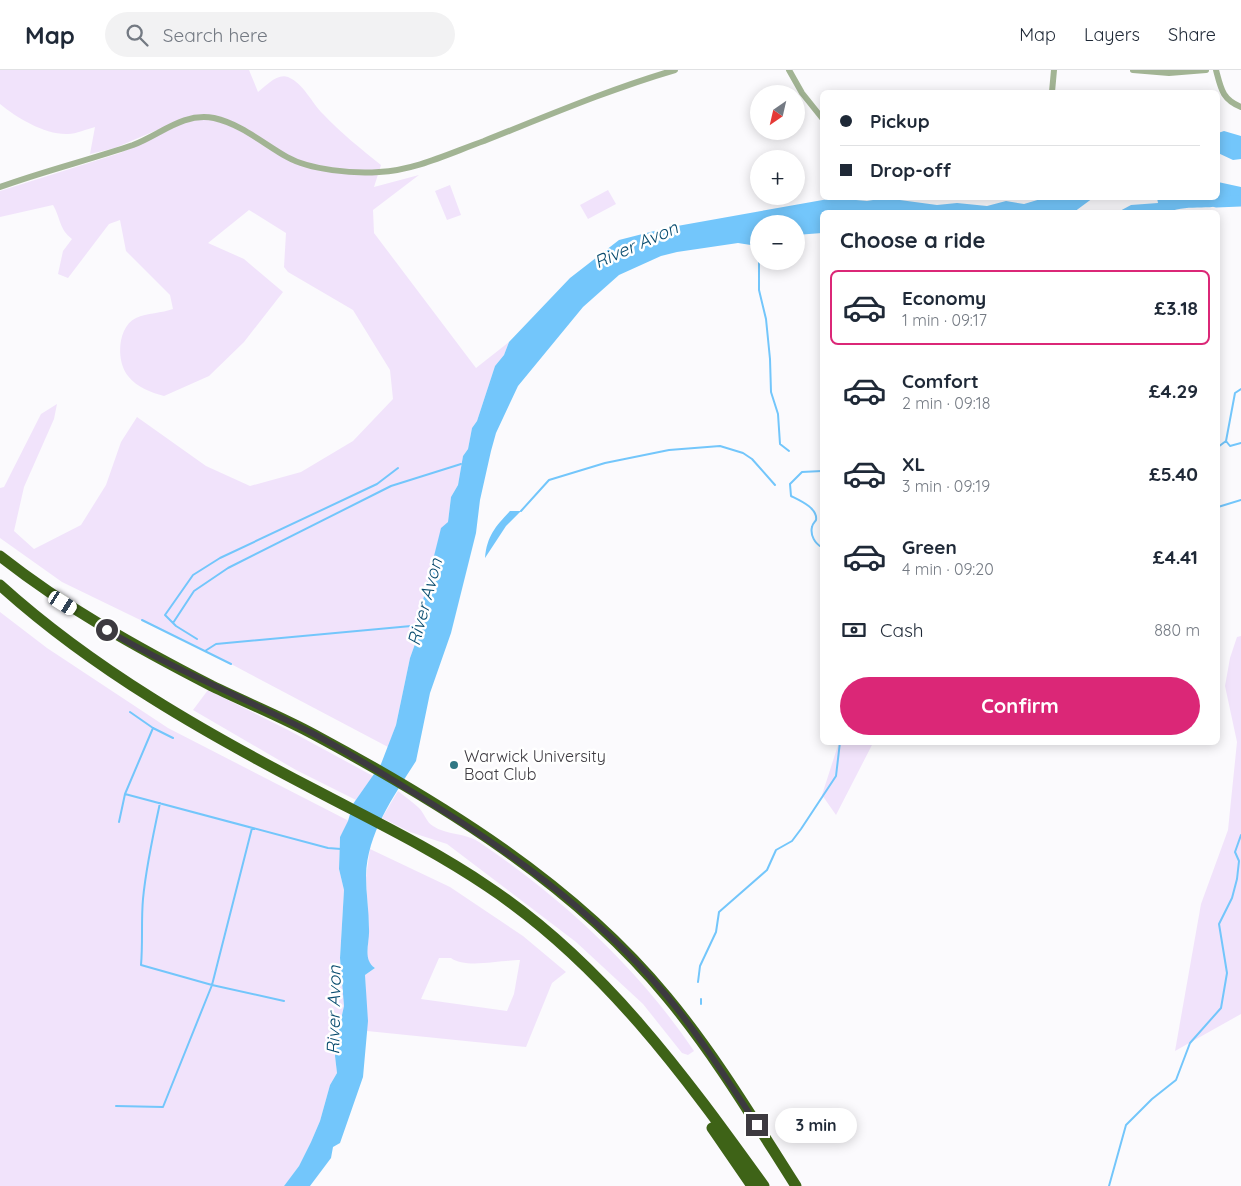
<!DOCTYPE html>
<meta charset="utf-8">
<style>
body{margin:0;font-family:Quicksand,sans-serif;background:#f2f2f3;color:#1f2937;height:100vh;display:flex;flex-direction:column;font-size:19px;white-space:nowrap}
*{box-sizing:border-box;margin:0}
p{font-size:16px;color:#747a83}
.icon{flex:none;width:28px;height:28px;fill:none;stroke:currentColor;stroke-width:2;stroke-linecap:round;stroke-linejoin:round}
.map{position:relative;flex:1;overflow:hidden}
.details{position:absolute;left:820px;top:140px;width:400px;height:535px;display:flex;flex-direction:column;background:#fff;border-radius:8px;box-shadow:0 2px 12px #0003}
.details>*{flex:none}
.banner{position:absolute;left:820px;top:20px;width:400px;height:110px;border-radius:8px;box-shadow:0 2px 12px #0003;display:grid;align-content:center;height:110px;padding:0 20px;background:#fff}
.needle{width:32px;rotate:214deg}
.fabs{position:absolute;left:750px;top:15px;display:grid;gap:10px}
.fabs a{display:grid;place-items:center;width:55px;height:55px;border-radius:50%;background:#fff;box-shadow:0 2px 12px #0003;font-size:25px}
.end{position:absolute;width:22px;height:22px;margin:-11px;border:6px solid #3d3a40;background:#fff;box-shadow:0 0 0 2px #fff}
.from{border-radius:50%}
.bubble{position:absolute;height:35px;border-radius:18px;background:#fff;box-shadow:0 2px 12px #0003;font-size:16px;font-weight:700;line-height:35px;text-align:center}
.car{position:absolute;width:15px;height:30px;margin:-15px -8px;border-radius:6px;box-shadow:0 0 4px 1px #0007;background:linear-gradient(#fff 24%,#345 0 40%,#fff 0 76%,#345 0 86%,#fff 0)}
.banner b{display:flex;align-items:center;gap:18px;height:48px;font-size:19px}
.banner b+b{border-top:1px solid #e0e1e3}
.banner i{width:12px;height:12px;background:#1f2937}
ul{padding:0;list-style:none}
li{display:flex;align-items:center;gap:15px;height:75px;margin:0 10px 8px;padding:0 10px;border:2px solid transparent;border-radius:8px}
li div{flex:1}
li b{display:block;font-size:19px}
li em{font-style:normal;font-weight:700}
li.selected{border-color:#db2777}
li>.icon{width:45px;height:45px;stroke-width:1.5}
h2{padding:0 20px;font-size:22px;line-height:60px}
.pay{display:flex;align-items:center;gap:12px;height:55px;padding:0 20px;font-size:19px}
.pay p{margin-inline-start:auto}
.button{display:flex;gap:10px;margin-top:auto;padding:10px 20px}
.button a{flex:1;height:58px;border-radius:30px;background:#db2777;color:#fff;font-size:20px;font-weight:700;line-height:58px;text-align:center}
header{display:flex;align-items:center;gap:30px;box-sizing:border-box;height:70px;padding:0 25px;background:#fff;border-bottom:1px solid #e0e1e3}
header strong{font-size:24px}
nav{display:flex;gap:28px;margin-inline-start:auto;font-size:18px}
.search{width:350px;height:45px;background:#f2f2f3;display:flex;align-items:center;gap:12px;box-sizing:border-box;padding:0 18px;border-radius:28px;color:#747a83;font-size:19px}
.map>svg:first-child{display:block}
.green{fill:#f1e3fb;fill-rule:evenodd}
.water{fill:#73c6fb}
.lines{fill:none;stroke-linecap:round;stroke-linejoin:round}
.stream{stroke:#73c6fb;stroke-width:2}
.river{stroke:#73c6fb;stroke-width:11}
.minor{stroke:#a2b494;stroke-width:6}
.motorway{stroke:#3e6317;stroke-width:11}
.route{stroke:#3d3a40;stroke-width:6}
.poi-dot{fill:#307783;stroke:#fff;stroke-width:2}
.labels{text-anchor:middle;stroke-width:5;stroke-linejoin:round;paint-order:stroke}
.poi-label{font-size:16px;fill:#3d3a40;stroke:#fff;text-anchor:start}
.water-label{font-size:18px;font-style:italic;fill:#074b6e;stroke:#fff}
</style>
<header>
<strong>Map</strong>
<div class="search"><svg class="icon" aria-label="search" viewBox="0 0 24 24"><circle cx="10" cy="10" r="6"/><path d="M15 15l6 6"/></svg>Search here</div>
<nav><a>Map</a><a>Layers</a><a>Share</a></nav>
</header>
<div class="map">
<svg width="1241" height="1116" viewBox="0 0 1241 1116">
<rect width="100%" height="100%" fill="#fbfafd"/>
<path class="green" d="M0,0H249L258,22C266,16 277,3 288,7C304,14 311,32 323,44C341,63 361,79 381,95L374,117L419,105L373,140L374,163L476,298L509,272L504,285L495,296L477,351L472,358L468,379L463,386L458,415L451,427L448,452L438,473L422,534L425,546L410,588L396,655L388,677L231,594L62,512L0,468V418L4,417L41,344L57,334L54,349L24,417L14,461L34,479L81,455L106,415L121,372L137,347L206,396L250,416L301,402L353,371L393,329L390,300L353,240L288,202L284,197L286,163L249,140L208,173L244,189L283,222L244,272L209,306L164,326C150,322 138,318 128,306C116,292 117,257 136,248C147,243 162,243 173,239L170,225L126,181L120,150L109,154L68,208L58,204L63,181L72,169C59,159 61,149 53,135L0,147V121L120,83L159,65L157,60L115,78L90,84L95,57C87,59 76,64 68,64C45,65 17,48 0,34Z
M450,115L461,145L447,150L435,121Z
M608,120L616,134L588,149L580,135Z
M0,542L47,578L168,658L349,751L340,767L339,787V799L344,820L340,888L344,936L336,972L335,986L337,1003L330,1015L320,1051L311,1072L299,1096L284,1116H0Z
M1241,566V944L1175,981L1201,834L1228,760L1237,672L1225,616L1230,588L1237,567Z
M208,620L290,661L373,706L356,730L296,700L193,640Z
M839,672L873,673L836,745L822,725Z
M398,721C405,727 413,732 419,738C424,743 427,753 433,756C446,765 466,763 479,772C562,828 638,898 694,981L688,985L682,983L643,934L576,872L447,774L410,762L382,748Z
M370,779L450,817L523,866L566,902L552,913L526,977L367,961L365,905L375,898L370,895L367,885L369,861L366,807ZM439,888H451C465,899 502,890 520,890L514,924L507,941L421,929Z"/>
<path class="water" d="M1224,61L1241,66V89L1233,90L1218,83V63Z
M1218,112L1241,117V134L1233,130C1214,143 1189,133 1169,142H1118L1131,135L1158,133L1157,128H1218Z
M834,128L867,131L885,128L937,135L957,133L987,136L1006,131L1024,134L1044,128H1093L1074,142H822V163L796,165V154H759L757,176L738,173L677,182L661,186L619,205L583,237L518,316L496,363L491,381L480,430L476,463L451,563L430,623L416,691C394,726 367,763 366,806C366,823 369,841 369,859C370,873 362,889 375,898L365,905L368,951L363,1007L340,1073L333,1077L331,1088L310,1116H284L299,1096L311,1072L320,1051L330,1015L337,1003L335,986L336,972L344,936L340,888L344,820L339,799L340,767L348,751L353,734L381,694L396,655L410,588L425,546L422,534L441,458L448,452L451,427L458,415L463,386L468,379L472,358L477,351L495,296L504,285L509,272L570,208L619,170L666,158Z
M510,441H521L506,456L485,488C487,466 495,457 510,441Z"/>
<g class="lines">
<path class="stream" d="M757,176L759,191
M759,191V220L766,249L770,289L771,322L778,344L780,374L789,381
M1226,371L1230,376L1241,373
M1218,377L1226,371L1235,323L1241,319
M822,401L802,402L790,414L791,426C799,430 818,438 816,450C815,452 812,454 812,457C810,465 815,474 822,477
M1218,437L1241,430
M521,441L549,410L605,393L669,380L720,376L743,383L752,389L775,415
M142,550L231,594
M173,553L194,521L228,498L391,416L461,394
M197,569L176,556L165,545L193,505L220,488L377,414L398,398
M205,581L216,574L422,555
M130,642L153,658L173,668
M125,724L328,778L341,779
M160,733C153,765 146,797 143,829C141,851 143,873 141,895L212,915L284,931
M119,752L125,724L153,658
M698,912L700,896L716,862L719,842L767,800L776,780L792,771L801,759L836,706L840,672
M701,934V929
M116,1036L163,1037L212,915L252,758
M1109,1116L1126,1055L1152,1029L1176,1010L1190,973L1221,938L1227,903L1219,854L1232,828L1237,809L1239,791L1235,782L1241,765"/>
<path class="river" d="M1216,132L1241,131"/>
<path class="minor" d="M789,0L802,23L822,48
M1133,0L1169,3L1206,0
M1216,0C1221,19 1222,29 1241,37
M1052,22L1054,0
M0,117C44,101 89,90 133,75C160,65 183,42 214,48C241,54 264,74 287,87C310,100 354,104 379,102C416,100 450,83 484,71C547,46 610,19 675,0"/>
<path class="motorway" d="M0,486C66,538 138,578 212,616C247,633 282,647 315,665C443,734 574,814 667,927C716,986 755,1052 796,1116
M0,515C94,600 207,664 319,722C376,752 434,780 487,816C603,893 684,1005 764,1116
M712,1058L752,1116"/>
</g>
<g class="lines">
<path class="route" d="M107,560C173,599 244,628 312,663C344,680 375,699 406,718C502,775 593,839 666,925C700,966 728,1011 757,1055"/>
</g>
<circle class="poi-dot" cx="454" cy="695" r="5"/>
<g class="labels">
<g class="poi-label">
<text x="464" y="692">Warwick University<tspan x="464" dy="18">Boat Club</tspan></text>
</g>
<g class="water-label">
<text transform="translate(636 175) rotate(-24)" y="6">River Avon</text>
<text transform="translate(425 532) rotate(-75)" y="6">River Avon</text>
<text transform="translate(334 940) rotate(-89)" y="6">River Avon</text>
</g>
</g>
</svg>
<div class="fabs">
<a><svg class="needle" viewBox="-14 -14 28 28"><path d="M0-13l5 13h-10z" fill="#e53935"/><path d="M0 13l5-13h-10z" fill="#747a83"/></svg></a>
<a>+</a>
<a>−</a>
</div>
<i class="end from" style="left:107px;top:560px"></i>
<i class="end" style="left:757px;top:1055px"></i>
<div class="bubble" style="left:775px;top:1038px;width:82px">3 min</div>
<i class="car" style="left:63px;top:533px;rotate:122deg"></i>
<div class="banner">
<b><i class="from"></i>Pickup</b>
<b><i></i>Drop-off</b>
</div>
<section class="details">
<h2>Choose a ride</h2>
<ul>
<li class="selected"><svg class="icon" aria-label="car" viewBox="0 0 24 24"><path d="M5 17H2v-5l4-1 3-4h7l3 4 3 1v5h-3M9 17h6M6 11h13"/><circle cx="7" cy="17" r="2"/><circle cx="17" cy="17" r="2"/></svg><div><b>Economy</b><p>1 min · 09:17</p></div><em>£3.18</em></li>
<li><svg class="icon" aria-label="car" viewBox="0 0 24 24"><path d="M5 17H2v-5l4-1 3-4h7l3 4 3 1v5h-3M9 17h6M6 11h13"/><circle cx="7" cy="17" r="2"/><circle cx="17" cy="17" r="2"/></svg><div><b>Comfort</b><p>2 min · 09:18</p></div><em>£4.29</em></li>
<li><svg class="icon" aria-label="car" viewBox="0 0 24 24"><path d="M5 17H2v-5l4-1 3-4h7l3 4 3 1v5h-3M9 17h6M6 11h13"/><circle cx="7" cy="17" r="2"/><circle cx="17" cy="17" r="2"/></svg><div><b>XL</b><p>3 min · 09:19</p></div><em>£5.40</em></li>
<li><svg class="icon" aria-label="car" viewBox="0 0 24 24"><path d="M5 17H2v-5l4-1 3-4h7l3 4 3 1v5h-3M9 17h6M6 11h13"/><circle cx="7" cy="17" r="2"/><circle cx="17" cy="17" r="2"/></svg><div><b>Green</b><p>4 min · 09:20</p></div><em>£4.41</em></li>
</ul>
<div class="pay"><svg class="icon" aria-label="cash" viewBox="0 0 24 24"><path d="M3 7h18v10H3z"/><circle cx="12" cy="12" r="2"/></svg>Cash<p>880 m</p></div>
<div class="button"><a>Confirm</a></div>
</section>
</div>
